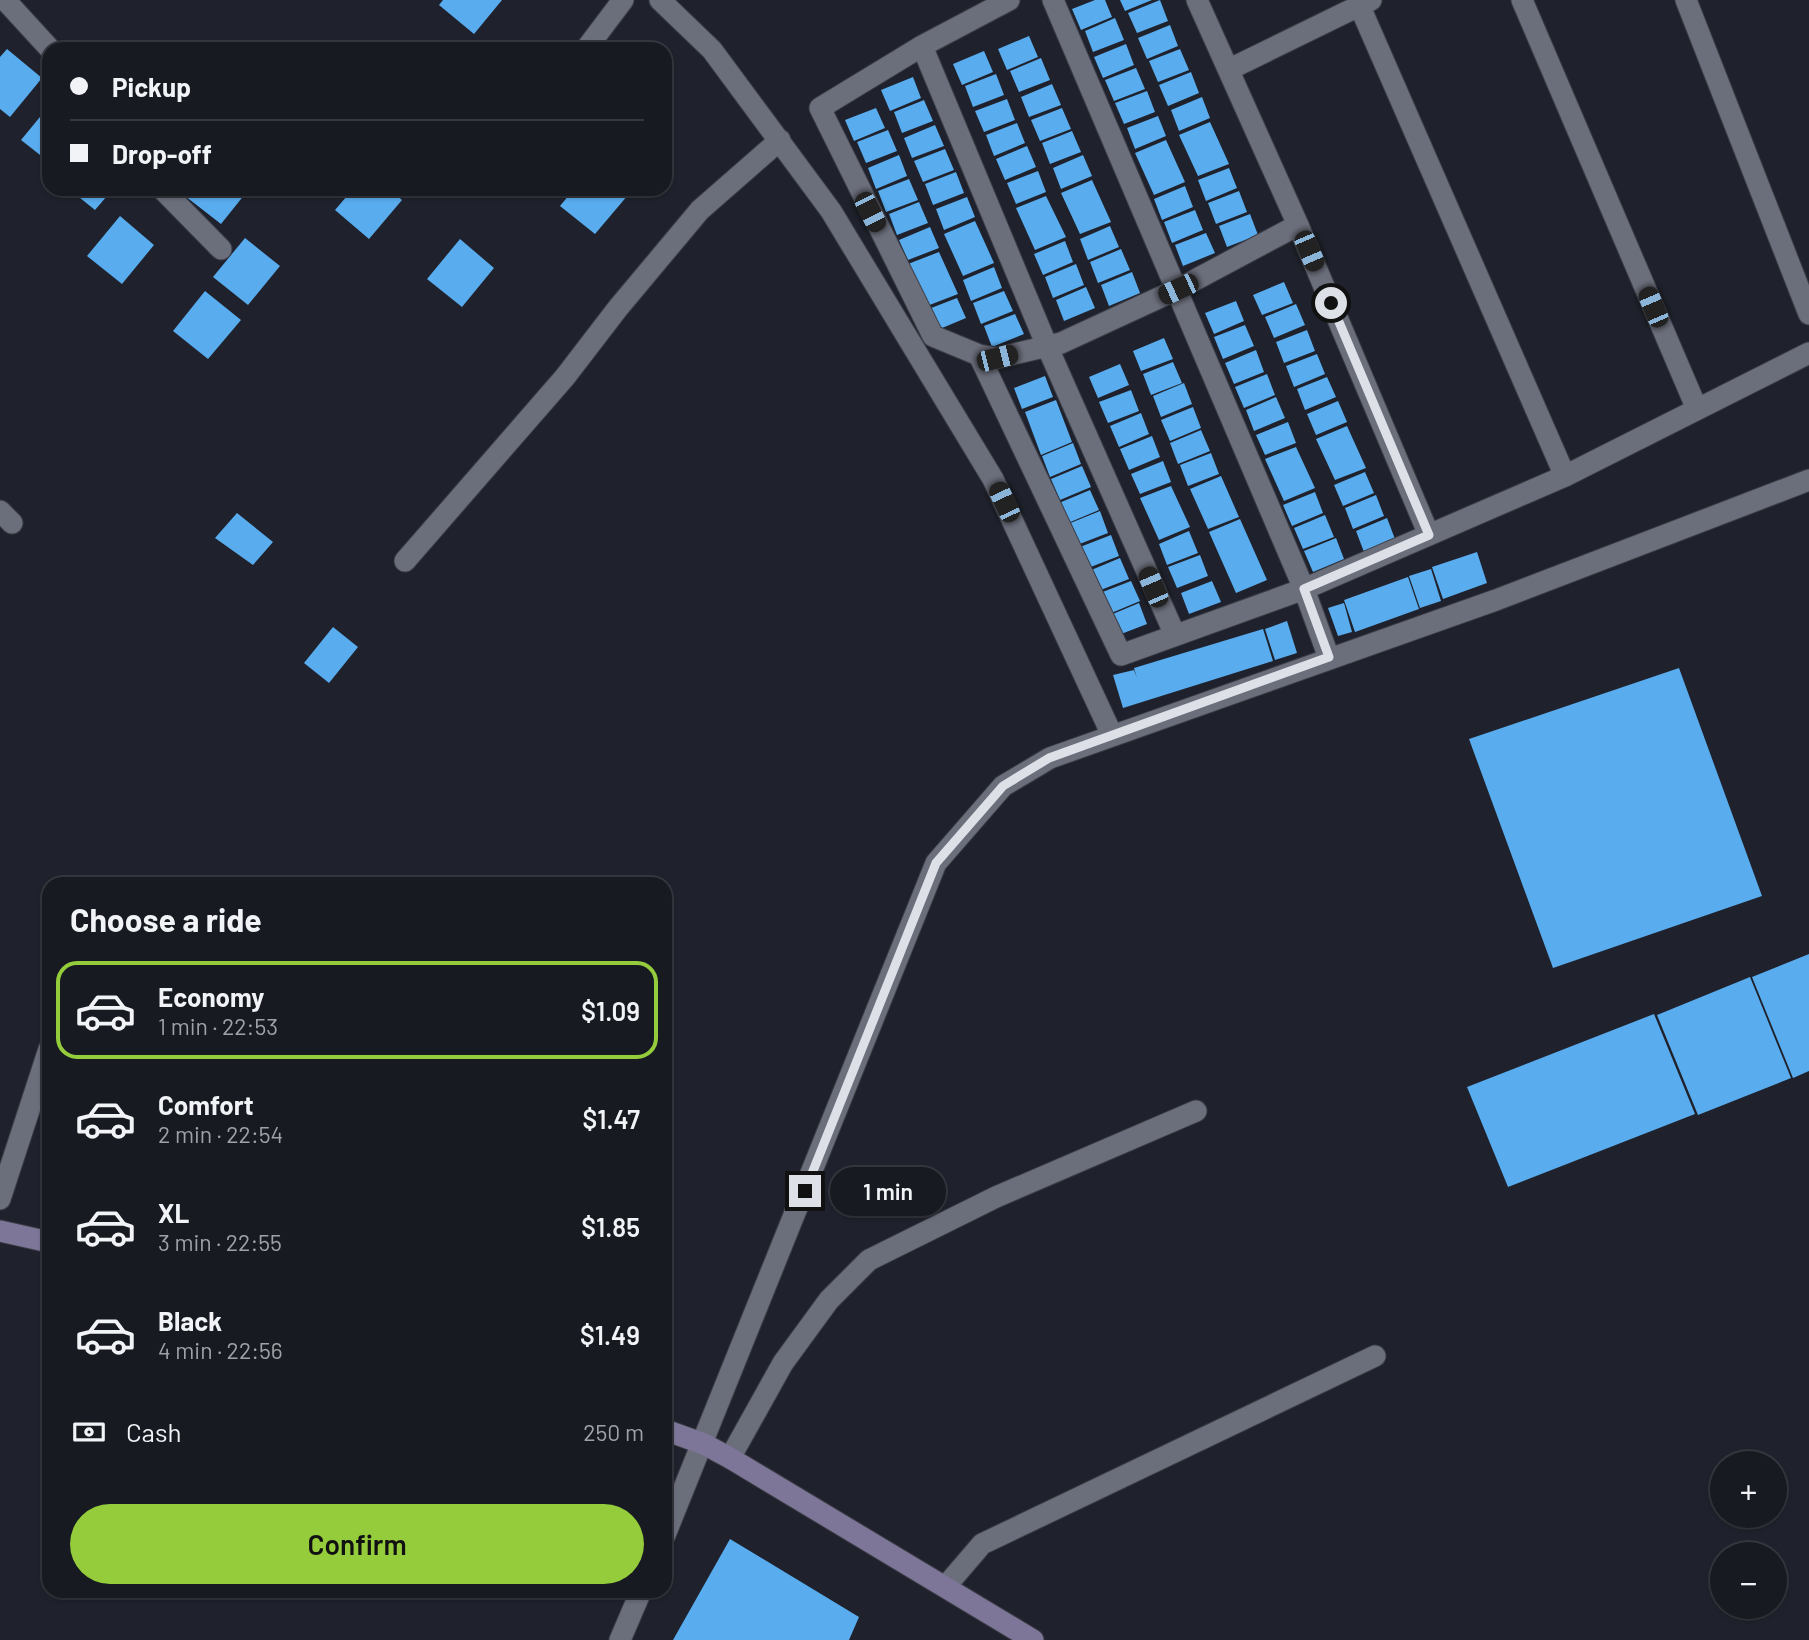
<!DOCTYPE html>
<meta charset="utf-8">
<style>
body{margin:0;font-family:Barlow,sans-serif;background:#20232a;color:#f1f3f6;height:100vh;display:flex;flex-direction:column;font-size:26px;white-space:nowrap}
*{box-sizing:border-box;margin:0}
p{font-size:23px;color:#9ea1a5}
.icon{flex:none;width:38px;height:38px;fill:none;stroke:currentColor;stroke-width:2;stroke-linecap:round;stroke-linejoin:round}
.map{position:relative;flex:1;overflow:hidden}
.details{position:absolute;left:42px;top:877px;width:630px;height:721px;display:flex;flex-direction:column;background:#171a21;border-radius:21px;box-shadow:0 2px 5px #0004,0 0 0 2px #36383f}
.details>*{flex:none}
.top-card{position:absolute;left:42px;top:42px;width:630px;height:154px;border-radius:21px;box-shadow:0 2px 5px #0004,0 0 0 2px #36383f;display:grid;align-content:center;height:154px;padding:0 28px;background:#171a21}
.controls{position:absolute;left:1710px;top:1451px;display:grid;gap:14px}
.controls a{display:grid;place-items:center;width:77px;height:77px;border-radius:50%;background:#171a21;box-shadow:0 2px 5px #0004,0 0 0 2px #36383f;font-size:35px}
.end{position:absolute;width:32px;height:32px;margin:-16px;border:9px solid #dee0e7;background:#111;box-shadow:0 0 0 4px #111}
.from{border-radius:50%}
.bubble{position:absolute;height:49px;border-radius:24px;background:#171a21;box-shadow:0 2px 5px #0004,0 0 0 2px #36383f;font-size:23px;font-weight:600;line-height:49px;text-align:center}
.car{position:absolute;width:21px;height:42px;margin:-21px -10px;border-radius:9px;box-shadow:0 0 5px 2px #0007;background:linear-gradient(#222 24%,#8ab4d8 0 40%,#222 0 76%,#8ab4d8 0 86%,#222 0)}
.top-card b{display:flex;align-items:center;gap:24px;height:66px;font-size:26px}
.top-card b+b{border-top:2px solid #36383f}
.top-card i{width:18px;height:18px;background:#f1f3f6}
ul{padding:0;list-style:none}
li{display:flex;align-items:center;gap:21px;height:98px;margin:0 14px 10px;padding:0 14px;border:4px solid transparent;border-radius:21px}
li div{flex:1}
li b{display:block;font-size:26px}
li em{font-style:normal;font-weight:600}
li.active{border-color:#94cc3c}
li>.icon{width:63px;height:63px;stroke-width:1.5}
h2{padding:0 28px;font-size:32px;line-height:84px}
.pay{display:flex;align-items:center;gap:18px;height:77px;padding:0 28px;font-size:26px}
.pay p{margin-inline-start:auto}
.primary-button{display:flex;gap:14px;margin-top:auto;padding:14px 28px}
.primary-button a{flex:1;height:80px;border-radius:42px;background:#94cc3c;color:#111;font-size:28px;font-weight:600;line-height:80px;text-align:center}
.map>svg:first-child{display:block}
.building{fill:#59acee}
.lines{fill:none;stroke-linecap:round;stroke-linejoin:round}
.street-casing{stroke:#3c3e47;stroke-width:23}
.secondary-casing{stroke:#3c3e47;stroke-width:23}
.street{stroke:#6b6e7b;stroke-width:21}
.secondary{stroke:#7e7698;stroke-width:21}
.route{stroke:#dee0e7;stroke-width:9}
</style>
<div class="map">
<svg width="1809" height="1640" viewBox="0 0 1809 1640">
<rect width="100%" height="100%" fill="#1f222c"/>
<path class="building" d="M443,0H502L474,34L439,5Z
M1095,0H1105L1112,17L1081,30L1072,9Z
M1120,0H1152L1125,11Z
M1160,0L1168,21L1137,33L1128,13Z
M1115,18L1124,40L1093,52L1085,31Z
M1170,25L1178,46L1147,59L1138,38Z
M1029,36L1038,57L1007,70L998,49Z
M1126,44L1134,65L1103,78L1094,57Z
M7,49L42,78L10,117L0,109V57Z
M1180,49L1189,70L1158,82L1149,61Z
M984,51L993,72L962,85L953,64Z
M1041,58L1050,80L1019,92L1010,71Z
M1136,68L1145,89L1114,101L1105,80Z
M1191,72L1199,93L1168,106L1159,85Z
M996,74L1004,95L973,107L965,86Z
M913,77L921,98L890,111L881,90Z
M1052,84L1061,105L1029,117L1021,97Z
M1147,91L1155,112L1124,124L1115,103Z
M1202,97L1210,118L1179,131L1171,110Z
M1007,99L1015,120L984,132L975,111Z
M924,100L933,121L902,133L894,112Z
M49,106V162L21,140Z
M876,108L885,128L854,141L845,120Z
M1062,108L1071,129L1040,141L1031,120Z
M1158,116L1166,136L1135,149L1127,128Z
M1210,122L1229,164L1198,176L1179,135Z
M1017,123L1025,143L994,156L986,135Z
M935,125L944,146L912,158L904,138Z
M888,130L897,151L866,163L857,142Z
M1072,131L1081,152L1050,164L1042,143Z
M1166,140L1185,182L1154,195L1135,153Z
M1027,146L1036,167L1005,180L996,159Z
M945,149L954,170L923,182L914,161Z
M899,155L907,176L876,189L868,168Z
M1083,155L1092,176L1061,189L1053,168Z
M1229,168L1237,188L1206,201L1198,180Z
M1038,171L1046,192L1016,204L1007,183Z
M956,172L964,193L933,205L925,184Z
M909,179L918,200L886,212L878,191Z
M1092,180L1111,222L1080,234L1061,193Z
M1185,186L1193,207L1162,220L1154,199Z
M69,189H113L95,210Z
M191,189H249L221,224L185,196Z
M353,189H389L402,200L369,239L335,210Z
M574,189H620L628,195L595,234L560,206Z
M1239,191L1247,212L1216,224L1208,203Z
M1046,196L1066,237L1035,250L1016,208Z
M967,197L975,217L944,230L936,209Z
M919,202L928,223L897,235L889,214Z
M1195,210L1203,230L1172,243L1164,222Z
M1250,214L1258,235L1227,247L1219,226Z
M120,216L154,245L122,284L87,256Z
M975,221L994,263L963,276L944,234Z
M1110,226L1119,247L1088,260L1080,239Z
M930,227L939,248L908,260L899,240Z
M1206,233L1215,253L1183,266L1175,245Z
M245,238L280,266L248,305L213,277Z
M460,239L494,268L462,307L427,279Z
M1065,241L1073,262L1043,275L1034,254Z
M1121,249L1130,270L1098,283L1090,262Z
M939,252L958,294L927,306L908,264Z
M1076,264L1084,285L1053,298L1045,277Z
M994,267L1002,288L971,301L963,280Z
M1132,272L1140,293L1109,306L1101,285Z
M1284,282L1293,303L1262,315L1253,295Z
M1086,287L1095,308L1064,321L1056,300Z
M205,291L241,320L208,359L173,331Z
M1004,291L1013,311L981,324L973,303Z
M957,298L966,318L935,331L926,310Z
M1236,301L1244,321L1214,334L1205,313Z
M1296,304L1305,325L1274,338L1265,317Z
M1015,314L1024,334L992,347L984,326Z
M1245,325L1254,346L1223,359L1214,337Z
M1307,330L1315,351L1284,363L1276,342Z
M1164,338L1173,359L1141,371L1133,351Z
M1256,350L1264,372L1234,384L1225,363Z
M1317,354L1325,374L1294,387L1286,366Z
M1173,362L1182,383L1151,395L1143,374Z
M1120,364L1129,385L1098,398L1089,377Z
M1267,374L1275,395L1244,408L1235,387Z
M1045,376L1053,397L1022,409L1014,388Z
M1327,377L1336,397L1305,410L1297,389Z
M1184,383L1192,404L1161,417L1153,396Z
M1131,390L1139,411L1108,423L1099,402Z
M1276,397L1285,418L1254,431L1246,410Z
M1056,400L1072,442L1041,455L1025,412Z
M1338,401L1347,422L1316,435L1307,414Z
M1193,407L1201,428L1170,441L1161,420Z
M1141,413L1149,434L1119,447L1110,426Z
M1288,422L1296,443L1265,455L1256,435Z
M1347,426L1366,468L1335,480L1316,439Z
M1201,430L1210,451L1178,464L1170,443Z
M1152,436L1160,457L1129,470L1120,449Z
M1073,443L1081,464L1050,477L1042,456Z
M1296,447L1315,488L1284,501L1265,459Z
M1211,453L1219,474L1188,486L1180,465Z
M1163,461L1171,482L1140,494L1131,474Z
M1082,466L1091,487L1060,500L1051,479Z
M1365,472L1374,493L1343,506L1334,485Z
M1221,476L1239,517L1208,529L1190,489Z
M1171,486L1190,527L1159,540L1140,498Z
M1090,490L1099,510L1068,523L1059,503Z
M1315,492L1323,513L1292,526L1283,505Z
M1376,495L1384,516L1353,529L1345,508Z
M1100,511L1108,533L1077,545L1068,524Z
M237,513L273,542L253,565L215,538Z
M1325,515L1334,537L1303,549L1294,528Z
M1387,518L1395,539L1364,552L1356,531Z
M1240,519L1267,580L1236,593L1209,532Z
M1189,531L1198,553L1167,565L1159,544Z
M1111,535L1119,556L1088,568L1080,547Z
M1336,538L1344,559L1313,572L1304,551Z
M1477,552L1487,583L1443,599L1432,567Z
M1200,555L1208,576L1177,588L1168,567Z
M1120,558L1129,579L1098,591L1089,571Z
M1431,569L1441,601L1420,608L1409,576Z
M1408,577L1419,609L1355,632L1344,600Z
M1131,581L1140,601L1109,614L1100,593Z
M1212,581L1221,602L1189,614L1181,593Z
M1139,603L1147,624L1116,636L1108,616Z
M1344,603L1352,632L1338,636L1328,608Z
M1287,621L1297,653L1275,660L1265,629Z
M333,627L358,647L329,683L304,663Z
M1263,629L1273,661L1123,708L1113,675L1134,670L1137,678L1134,668Z
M1679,668L1762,896L1553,968L1469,739Z
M1809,954V1071L1793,1078L1752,977Z
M1750,977L1791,1078L1698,1115L1657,1015Z
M1654,1014L1695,1114L1508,1187L1467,1087Z
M730,1539L859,1617L849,1640H673Z"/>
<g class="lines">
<g class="street-casing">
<path id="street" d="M5,0L50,49
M660,0L712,50L831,211L993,479L1112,735
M1009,0L922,46L820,108L933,336L979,355L997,358L1061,343L1178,289L1298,225
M1053,0L1304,589L1329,658
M1197,0L1298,225L1429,535
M1357,0L1565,476
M1522,0L1697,409
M1686,0L1809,314
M922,46L1047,346L1175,635
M586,49L623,0
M1230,69L1371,0
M162,189L221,249
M979,355L1121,655L1304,589L1565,476L1809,353
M0,511L12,523
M405,561L565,377L618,308L700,210L780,140
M0,1199L49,1049
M730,1458L783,1363L829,1300L869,1260L996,1197L1196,1111
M665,1535L936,863L1003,786L1050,758L1496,600L1809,480
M946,1586L982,1544L1375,1356
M620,1640L641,1591"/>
</g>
<g class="secondary-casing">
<path id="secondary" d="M0,1231L49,1242
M665,1430L704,1444L730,1458L1033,1640"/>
</g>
<use href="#street" class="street"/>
<use href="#secondary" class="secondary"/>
</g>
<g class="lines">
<path class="route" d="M805,1191L936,863L1003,786L1049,758L1329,657L1304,589L1429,535L1331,303"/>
</g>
</svg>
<div class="controls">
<a>+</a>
<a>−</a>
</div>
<i class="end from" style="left:1331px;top:303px"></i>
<i class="end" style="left:805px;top:1191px"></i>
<div class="bubble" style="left:830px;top:1167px;width:116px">1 min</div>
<i class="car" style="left:870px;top:212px;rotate:153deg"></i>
<i class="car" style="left:1309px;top:251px;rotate:157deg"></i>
<i class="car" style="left:1178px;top:289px;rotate:245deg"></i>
<i class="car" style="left:1653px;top:307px;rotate:337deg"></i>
<i class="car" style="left:997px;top:358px;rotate:76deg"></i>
<i class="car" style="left:1004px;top:502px;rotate:335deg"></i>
<i class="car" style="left:1153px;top:587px;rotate:337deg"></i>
<div class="top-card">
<b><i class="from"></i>Pickup</b>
<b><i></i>Drop-off</b>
</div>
<section class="details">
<h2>Choose a ride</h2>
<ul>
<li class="active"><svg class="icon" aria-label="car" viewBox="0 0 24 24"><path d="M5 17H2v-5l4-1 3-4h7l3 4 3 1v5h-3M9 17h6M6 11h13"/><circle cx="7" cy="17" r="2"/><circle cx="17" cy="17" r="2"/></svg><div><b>Economy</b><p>1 min · 22:53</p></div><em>$1.09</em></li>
<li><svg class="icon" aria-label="car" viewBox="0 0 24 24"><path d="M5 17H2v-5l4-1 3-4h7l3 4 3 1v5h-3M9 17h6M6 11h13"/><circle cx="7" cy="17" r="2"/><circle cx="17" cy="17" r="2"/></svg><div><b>Comfort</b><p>2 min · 22:54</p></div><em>$1.47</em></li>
<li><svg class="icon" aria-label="car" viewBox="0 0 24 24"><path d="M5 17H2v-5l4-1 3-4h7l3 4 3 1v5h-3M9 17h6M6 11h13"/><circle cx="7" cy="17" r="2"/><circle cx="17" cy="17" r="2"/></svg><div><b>XL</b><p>3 min · 22:55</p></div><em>$1.85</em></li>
<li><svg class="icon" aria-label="car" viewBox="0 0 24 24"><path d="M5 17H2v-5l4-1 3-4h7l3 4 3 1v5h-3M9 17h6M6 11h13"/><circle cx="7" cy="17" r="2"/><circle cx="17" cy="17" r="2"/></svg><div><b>Black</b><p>4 min · 22:56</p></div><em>$1.49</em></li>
</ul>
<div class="pay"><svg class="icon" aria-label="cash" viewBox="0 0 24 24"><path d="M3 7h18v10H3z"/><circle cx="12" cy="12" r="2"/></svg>Cash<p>250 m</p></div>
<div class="primary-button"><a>Confirm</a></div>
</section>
</div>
